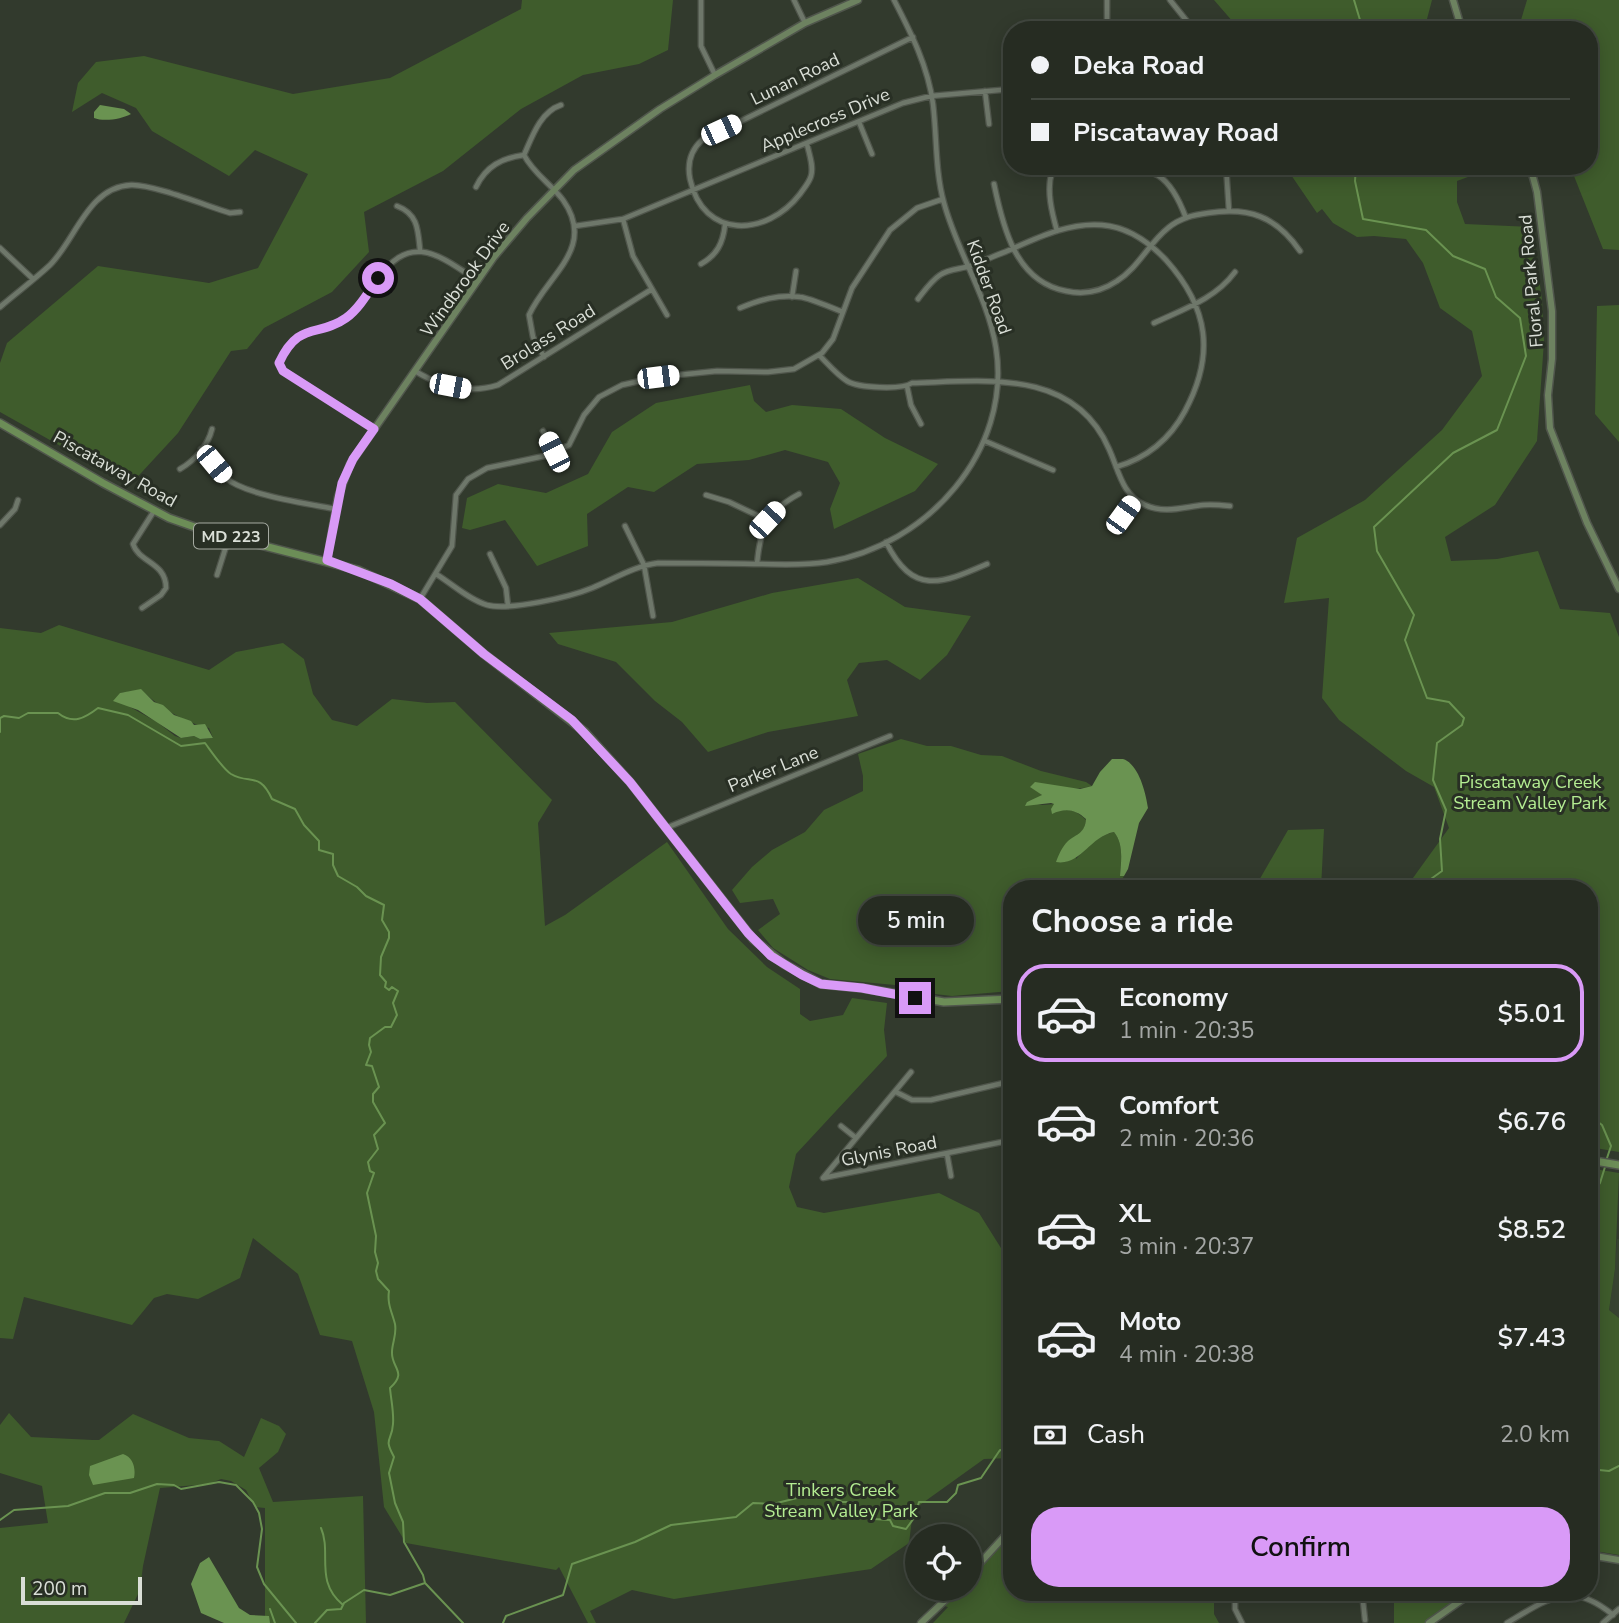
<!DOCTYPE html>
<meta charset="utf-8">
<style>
body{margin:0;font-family:"Nunito Sans",sans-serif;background:#32382f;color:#f1f3f6;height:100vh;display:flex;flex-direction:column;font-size:26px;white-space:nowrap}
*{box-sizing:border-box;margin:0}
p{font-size:23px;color:#a4a7a5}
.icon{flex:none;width:38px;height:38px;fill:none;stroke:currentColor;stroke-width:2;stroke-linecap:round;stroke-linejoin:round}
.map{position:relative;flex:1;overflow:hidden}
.side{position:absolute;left:1003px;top:880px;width:595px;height:721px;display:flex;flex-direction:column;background:#262c22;border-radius:28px;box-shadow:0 4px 18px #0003,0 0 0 2px #424840}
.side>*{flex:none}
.banner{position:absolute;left:1003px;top:21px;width:595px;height:154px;border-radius:28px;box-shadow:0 4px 18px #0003,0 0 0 2px #424840;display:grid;align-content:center;height:154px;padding:0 28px;background:#262c22}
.fabs{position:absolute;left:905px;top:1524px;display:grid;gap:14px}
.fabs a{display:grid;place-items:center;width:77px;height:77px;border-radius:50%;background:#262c22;box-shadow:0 4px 18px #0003,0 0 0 2px #424840;font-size:35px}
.scale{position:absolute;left:21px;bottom:18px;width:121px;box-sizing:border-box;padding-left:7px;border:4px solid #dadfd7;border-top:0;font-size:19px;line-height:24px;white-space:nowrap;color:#dadfd7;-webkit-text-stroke:5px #282f24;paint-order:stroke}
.end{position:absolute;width:32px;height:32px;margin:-16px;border:9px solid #d99af7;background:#111;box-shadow:0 0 0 4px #111}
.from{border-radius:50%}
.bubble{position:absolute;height:49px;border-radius:24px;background:#262c22;box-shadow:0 4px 18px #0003,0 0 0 2px #424840;font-size:23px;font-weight:600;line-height:49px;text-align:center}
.car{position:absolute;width:21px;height:42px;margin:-21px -10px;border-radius:9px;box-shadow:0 0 5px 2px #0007;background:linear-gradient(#fff 24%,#345 0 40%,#fff 0 76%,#345 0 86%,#fff 0)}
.banner b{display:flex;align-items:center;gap:24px;height:66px;font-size:26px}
.banner b+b{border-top:2px solid #424840}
.banner i{width:18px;height:18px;background:#f1f3f6}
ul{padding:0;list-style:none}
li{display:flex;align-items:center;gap:21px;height:98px;margin:0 14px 10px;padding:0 14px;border:4px solid transparent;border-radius:28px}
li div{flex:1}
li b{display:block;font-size:26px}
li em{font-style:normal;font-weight:600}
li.on{border-color:#d99af7}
li>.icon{width:63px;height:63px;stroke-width:1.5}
h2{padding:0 28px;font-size:32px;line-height:84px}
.pay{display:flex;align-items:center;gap:18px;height:77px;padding:0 28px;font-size:26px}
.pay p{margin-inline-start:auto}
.cta{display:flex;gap:14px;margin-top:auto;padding:14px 28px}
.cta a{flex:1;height:80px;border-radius:28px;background:#d99af7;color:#111;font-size:28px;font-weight:600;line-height:80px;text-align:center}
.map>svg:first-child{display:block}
.built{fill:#374331}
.green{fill:#3f5c2c;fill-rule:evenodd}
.water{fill:#6a9351}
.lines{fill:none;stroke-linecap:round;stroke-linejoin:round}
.stream{stroke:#6a9351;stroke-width:2}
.street-casing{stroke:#50564c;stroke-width:7}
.secondary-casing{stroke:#50564c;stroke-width:9}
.primary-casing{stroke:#50564c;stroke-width:10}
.street{stroke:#6e776a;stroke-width:4.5}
.secondary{stroke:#6d8260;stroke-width:6}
.primary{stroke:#6c8d57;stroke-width:7}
.route{stroke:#d99af7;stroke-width:9}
.labels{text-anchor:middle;stroke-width:6;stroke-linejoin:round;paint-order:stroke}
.shield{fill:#282f24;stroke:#a5aaa1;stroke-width:2}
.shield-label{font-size:16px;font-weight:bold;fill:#dadfd7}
.street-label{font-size:18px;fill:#dadfd7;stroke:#282f24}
.park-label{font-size:18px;fill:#b4ed92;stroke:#282f24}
</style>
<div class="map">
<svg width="1619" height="1623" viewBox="0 0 1619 1623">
<rect width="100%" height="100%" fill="#323a2d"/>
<path class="built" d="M1617,1239H1619V1318L1609,1310L1615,1269Z"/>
<path class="green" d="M522,0H673L668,50L639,64L583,75L521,109L443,171L364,212L369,252L332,292L264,328L247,349L231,351L178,433L130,485L0,412V363L7,343L98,266L209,283L258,268L308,174L255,150L229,176L152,131L136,108L102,93L72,112L78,83L96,62L144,56L293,94L390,78L521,9Z
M1214,0H1432L1427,19L1435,30H1240Z
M1527,0H1619V250L1603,249L1570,166H1589V30H1518Z
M1252,166H1498L1457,181V202L1465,224L1532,227L1542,300L1544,341L1537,441L1495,505L1445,537L1451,561L1497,559L1538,551L1560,609L1610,613L1619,637V1152L1589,1147V889H1405L1449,828L1434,787L1406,771L1339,720L1322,698L1329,598L1284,603L1297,538L1365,500L1442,430L1482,376L1472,331L1440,308L1423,263L1406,239L1374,236L1357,237L1333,223L1322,209L1317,213L1287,169L1231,176V169Z
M1619,305V442L1595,414L1597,306Z
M750,385L754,401L766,412L792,405L841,409L885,438L938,464L915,491L834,529L830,509L840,483L828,462L785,450L749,460L697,464L654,492L628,487L587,514L588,546L537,566L505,520L470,530L462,528L467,498L498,484L546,493L588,474L612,432L656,403Z
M858,578L905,607L971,616L947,655L920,680L887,660L859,663L847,680L858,716L768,732L708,752L682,722L655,701L616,662L558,644L549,633L672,622L772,593Z
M59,625L209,670L236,652L283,643L304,659L313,694L332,720L357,726L392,699L427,703L455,702L552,800L538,823L545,926L565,915L667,842L728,929L767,967L800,989V1014L810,1021L843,1015L852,998L887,1003L884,1030L887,1056L796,1154L789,1187L797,1207L824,1213L939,1193L979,1213L1011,1264V1458L984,1459L917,1507L913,1511L909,1543L871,1569L674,1599L632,1590L590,1611L596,1623H588L559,1567L556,1570L406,1543L384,1507L374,1412L352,1341L320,1335L298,1274L253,1238L240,1278L198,1299L167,1294L154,1298L132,1325L24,1297L13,1339L0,1338V628L41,633ZM141,690C160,707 185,723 209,728L213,738L200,739L194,736L181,738L175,736L157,722L130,707L120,693Z
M901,739L927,746H951L981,755L1002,756L1041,771L1086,782L1092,786C1075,791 1055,788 1037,790L1042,795L1040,798L1027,802L1042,805L1055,804L1052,813C1066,808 1075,809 1086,820C1085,830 1080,835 1071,839L1076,859C1087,847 1097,836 1114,832C1124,843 1121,862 1120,876H1124L1118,886L1113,889H1012L1011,991L952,996L926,993L895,985L830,979L808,970L773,948L758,930L780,914L773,899L740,903L732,890L752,867L772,850L805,832L824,810L863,791V776L858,754Z
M1324,829L1321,889H1252L1258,882L1288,830Z
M1589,1168L1619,1173L1615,1269L1609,1310L1619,1318V1555L1589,1550Z
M9,1413L31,1437L93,1440H99L133,1414L189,1438L219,1441L244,1457L261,1418L279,1426L286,1434L278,1452L259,1468L273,1502L363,1496L366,1623H265V1508L255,1507L246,1490L231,1481L221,1479L209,1484L160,1488L143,1566L140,1590L124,1623H0V1528L48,1523L42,1486L0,1473V1425Z
M1011,1529L1012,1592L1214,1593V1614L1219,1623H933L948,1607L944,1606L959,1589H970V1577Z
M1394,1593H1471L1426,1623H1394Z"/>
<path class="water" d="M100,105L124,109L131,114C122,119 104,122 94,118V112Z
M141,689L154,702L163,705L174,715L191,721L194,725L205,724L213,738L200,739L194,736L181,738L138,710L113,701L120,693Z
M1112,759C1115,759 1119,759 1123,759C1139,764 1146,794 1148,808L1139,823L1128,869L1124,876H1120C1121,862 1124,844 1114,832C1089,837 1081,866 1056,862C1059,854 1062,847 1068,841C1077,834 1085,833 1086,819C1075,809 1065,808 1052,814L1051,809L1054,804L1051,803L1025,806L1027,802L1042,795L1030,787L1035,782L1080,789L1092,786L1100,772Z
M123,1454C133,1457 136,1468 134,1478L93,1485L89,1475L90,1466Z
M209,1557L239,1608L250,1615L269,1616L270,1623H224L201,1613L191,1584L200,1563Z"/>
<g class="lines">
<path class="stream" d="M1354,0L1363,30
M1356,166L1355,181L1363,219L1426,230L1453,256L1485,269L1496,297L1520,318L1526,356L1497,430L1453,453L1374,527L1377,551L1414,615L1405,640L1427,698L1449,702L1464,718L1462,725L1437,743L1433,780L1446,810L1440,839L1442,871L1417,889
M0,732V718L4,716L19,718L28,713H58C73,725 85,718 98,708L128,715L181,746L205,743C211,751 223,769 231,774C250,785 259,771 272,799L295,809L304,825L319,841V850L333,854V865L338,876L357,887L366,896L384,905L382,920L389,932V938L381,957L380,975L386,982L385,987L389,990L392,987L398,991L393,1003L397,1015L391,1027H385L370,1038L369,1045L371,1052L366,1065L372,1066L379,1087L373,1094V1102L385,1123L374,1135L378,1149L368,1162L370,1171L374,1173L367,1193L376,1236L375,1252L378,1263L376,1271L378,1279L389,1291C387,1304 392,1312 395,1324C397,1335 392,1343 392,1352C391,1368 408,1372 390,1388C391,1400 394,1412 393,1424C392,1442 383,1437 394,1457L389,1473L395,1503L403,1522L404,1542L423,1575L425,1583
M1589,1115L1602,1125L1611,1146L1606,1161
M1589,1199L1600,1183L1605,1167
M1589,1469L1609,1471L1619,1466
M0,1520L14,1510L68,1506L105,1493H130L157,1484L174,1485L181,1489L219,1482L236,1485L253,1502L259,1513L262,1529L257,1567L264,1584L296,1623
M321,1528C332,1553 314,1581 343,1605
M270,1609L275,1623
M315,1623L327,1610L341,1609L344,1603L364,1590L390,1595L425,1583L463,1623
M503,1623L506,1616L563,1595L572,1564L635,1542L671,1525L736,1517L753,1503L773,1504L817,1493L832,1497L842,1502H854L859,1509L868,1511L874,1519L890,1520L893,1526L906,1529L914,1518L919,1502H947L956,1493L958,1485L981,1478L1000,1450L1012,1453"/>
<g class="street-casing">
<path id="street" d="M701,0V46L715,75
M794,0L805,23
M1170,0L1194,30
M1107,23V0
M985,91L989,124
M859,122L872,154
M807,144C809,154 814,166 811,176C809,183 804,188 800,194C767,237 703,240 690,179C687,164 690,151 702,140L913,37
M1226,166L1229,211
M1108,169C1154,164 1170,175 1186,218
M1052,172C1046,190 1052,213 1057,231
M994,184C1003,228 1016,282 1066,291C1084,295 1102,291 1117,281C1138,268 1149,243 1168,228C1180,218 1193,215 1208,213C1249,207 1276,216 1300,251
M476,187C486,166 502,158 524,155
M397,206C418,214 418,230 420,250
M623,219L633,256L667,315
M575,226L623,219L903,103L931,96L1012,89
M0,248L33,279
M701,264C717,255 723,243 725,225
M792,297L796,271
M918,299C925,290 931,281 940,275C948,269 961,269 970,266C982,262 993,256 1005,252C1035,239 1068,222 1102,225C1127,227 1149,242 1166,260C1209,308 1215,355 1185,411C1170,439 1147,458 1116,467
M0,307C16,293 34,280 50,265C76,239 88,187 131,185C152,184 207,206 230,213L240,212
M740,308C760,300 778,294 800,297C810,298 832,308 843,312
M1154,323C1184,309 1215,299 1235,272
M819,355C828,364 837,375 847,381C858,388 902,390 912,383C985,381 1074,368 1109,449C1119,471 1122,495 1145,505C1164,514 1184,507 1203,505C1212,504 1221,505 1230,506
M544,357L533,337L529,315C547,275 597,248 563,200C551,184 533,173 524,155C532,137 540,112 561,105
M415,371C441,387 469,394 498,385L652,289
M907,386L911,405L921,424
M374,429L281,369L279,363C300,318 320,339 348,317C358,309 367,294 374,283C410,232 435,252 478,281
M543,431L554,452
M985,441L1053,470
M201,449C209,459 217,470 226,478C245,495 309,504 335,509
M180,469C194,461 208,446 212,429
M706,495L729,502L767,520
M1123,515L1134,499
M0,525L15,509L18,500
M625,526L644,565L653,616
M886,542C913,596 941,584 987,564
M490,554L506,588L508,606
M757,564C760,529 767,511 799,494
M436,574C451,583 469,600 487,605C509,611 570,597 592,588C614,579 634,566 658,563C689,563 721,563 753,564C778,564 803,566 827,562C927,546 1012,451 996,348C988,297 957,252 944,203C935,171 937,137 933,104C928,66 911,33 894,0
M217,575L229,537
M420,599L452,546L456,495L468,479L487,468L549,455L569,445L584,415L599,397L622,385L658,377L717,371L768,372L794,369L822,353L833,339L852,288L890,230L917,208L943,199
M142,608L161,595L166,588C166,562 139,563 133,544L154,511
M666,828L890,736
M911,1072L823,1178L1012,1140
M896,1092L912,1100H931L1012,1081
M841,1126L856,1138
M947,1154L951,1176
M1235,1592V1609L1242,1623
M1362,1592L1365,1620
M1507,1623C1549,1598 1571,1580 1613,1615
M1603,1623L1619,1609"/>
</g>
<g class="secondary-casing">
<path id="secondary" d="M1453,0L1462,30
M1530,166L1537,192L1552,311V359L1548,395L1550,428L1587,523L1619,589
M327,560L338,497L350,464L494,257L527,218L574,170L660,109L715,75L805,23L858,0
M1589,1555L1619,1560
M970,1574L1012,1528
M921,1623L957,1589
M1429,1623L1473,1592"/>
</g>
<g class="primary-casing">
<path id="primary" d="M0,423L103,483L169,518L206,531L358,570L420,599L484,654L585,732L630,782L753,939L784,964L821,984L862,988L944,1002L1012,999
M1589,1160L1619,1165"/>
</g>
<use href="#street" class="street"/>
<use href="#secondary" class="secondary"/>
<use href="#primary" class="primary"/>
</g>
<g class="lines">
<path class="route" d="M378,278C369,291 359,309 346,318C318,338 299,320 279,363L283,371L374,429L353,459L342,483L327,560L391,584L420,599L484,654L572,720L630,782L748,933L771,956L802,975L821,984L862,988L915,998"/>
</g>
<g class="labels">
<rect class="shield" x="194" y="523.5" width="74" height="25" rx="5"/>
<g class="shield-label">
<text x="231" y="542">MD 223</text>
</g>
<g class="street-label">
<text transform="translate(795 79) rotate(-26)" y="6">Lunan Road</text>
<text transform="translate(825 120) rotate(-23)" y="6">Applecross Drive</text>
<text transform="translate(465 279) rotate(-54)" y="6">Windbrook Drive</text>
<text transform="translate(1531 281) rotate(-95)" y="6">Floral Park Road</text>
<text transform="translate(989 287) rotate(70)" y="6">Kidder Road</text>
<text transform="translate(548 337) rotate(-32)" y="6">Brolass Road</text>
<text transform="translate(115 469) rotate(29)" y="6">Piscataway Road</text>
<text transform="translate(773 769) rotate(-22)" y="6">Parker Lane</text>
<text transform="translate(889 1151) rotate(-11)" y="6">Glynis Road</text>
</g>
<g class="park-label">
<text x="1530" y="788">Piscataway Creek<tspan x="1530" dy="21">Stream Valley Park</tspan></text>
<text x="841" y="1496">Tinkers Creek<tspan x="841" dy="21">Stream Valley Park</tspan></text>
</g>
</g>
</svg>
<div class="fabs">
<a><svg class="icon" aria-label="locate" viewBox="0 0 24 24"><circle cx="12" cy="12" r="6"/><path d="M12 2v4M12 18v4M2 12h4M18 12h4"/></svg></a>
</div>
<div class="scale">200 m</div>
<i class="end from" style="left:378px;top:278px"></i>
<i class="end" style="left:915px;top:998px"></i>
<div class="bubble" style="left:858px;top:896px;width:116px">5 min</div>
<i class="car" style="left:721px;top:130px;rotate:65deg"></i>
<i class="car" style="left:658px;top:377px;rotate:83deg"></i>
<i class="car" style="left:450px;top:386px;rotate:101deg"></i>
<i class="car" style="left:554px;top:452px;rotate:333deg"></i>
<i class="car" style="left:214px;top:464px;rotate:140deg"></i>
<i class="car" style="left:1123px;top:515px;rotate:36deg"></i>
<i class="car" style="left:767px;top:520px;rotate:43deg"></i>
<div class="banner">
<b><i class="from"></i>Deka Road</b>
<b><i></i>Piscataway Road</b>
</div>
<section class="side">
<h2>Choose a ride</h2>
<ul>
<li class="on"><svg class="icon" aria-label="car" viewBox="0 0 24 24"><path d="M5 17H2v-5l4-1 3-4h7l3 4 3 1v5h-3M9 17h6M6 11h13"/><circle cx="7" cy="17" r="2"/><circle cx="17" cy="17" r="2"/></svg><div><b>Economy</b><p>1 min · 20:35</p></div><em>$5.01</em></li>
<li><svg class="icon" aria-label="car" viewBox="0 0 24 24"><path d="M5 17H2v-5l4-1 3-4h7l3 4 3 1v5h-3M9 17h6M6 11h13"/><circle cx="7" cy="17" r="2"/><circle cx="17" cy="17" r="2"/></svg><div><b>Comfort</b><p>2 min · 20:36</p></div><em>$6.76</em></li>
<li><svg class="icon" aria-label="car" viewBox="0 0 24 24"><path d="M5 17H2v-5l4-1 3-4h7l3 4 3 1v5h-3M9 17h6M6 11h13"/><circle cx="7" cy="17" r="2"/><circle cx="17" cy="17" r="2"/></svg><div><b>XL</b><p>3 min · 20:37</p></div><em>$8.52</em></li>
<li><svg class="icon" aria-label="car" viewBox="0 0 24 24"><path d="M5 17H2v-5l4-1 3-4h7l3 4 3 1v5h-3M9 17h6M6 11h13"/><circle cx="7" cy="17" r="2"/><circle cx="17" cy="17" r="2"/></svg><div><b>Moto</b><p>4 min · 20:38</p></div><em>$7.43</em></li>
</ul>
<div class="pay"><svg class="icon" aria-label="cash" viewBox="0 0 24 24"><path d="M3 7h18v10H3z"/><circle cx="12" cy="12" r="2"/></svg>Cash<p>2.0 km</p></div>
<div class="cta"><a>Confirm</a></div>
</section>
</div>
